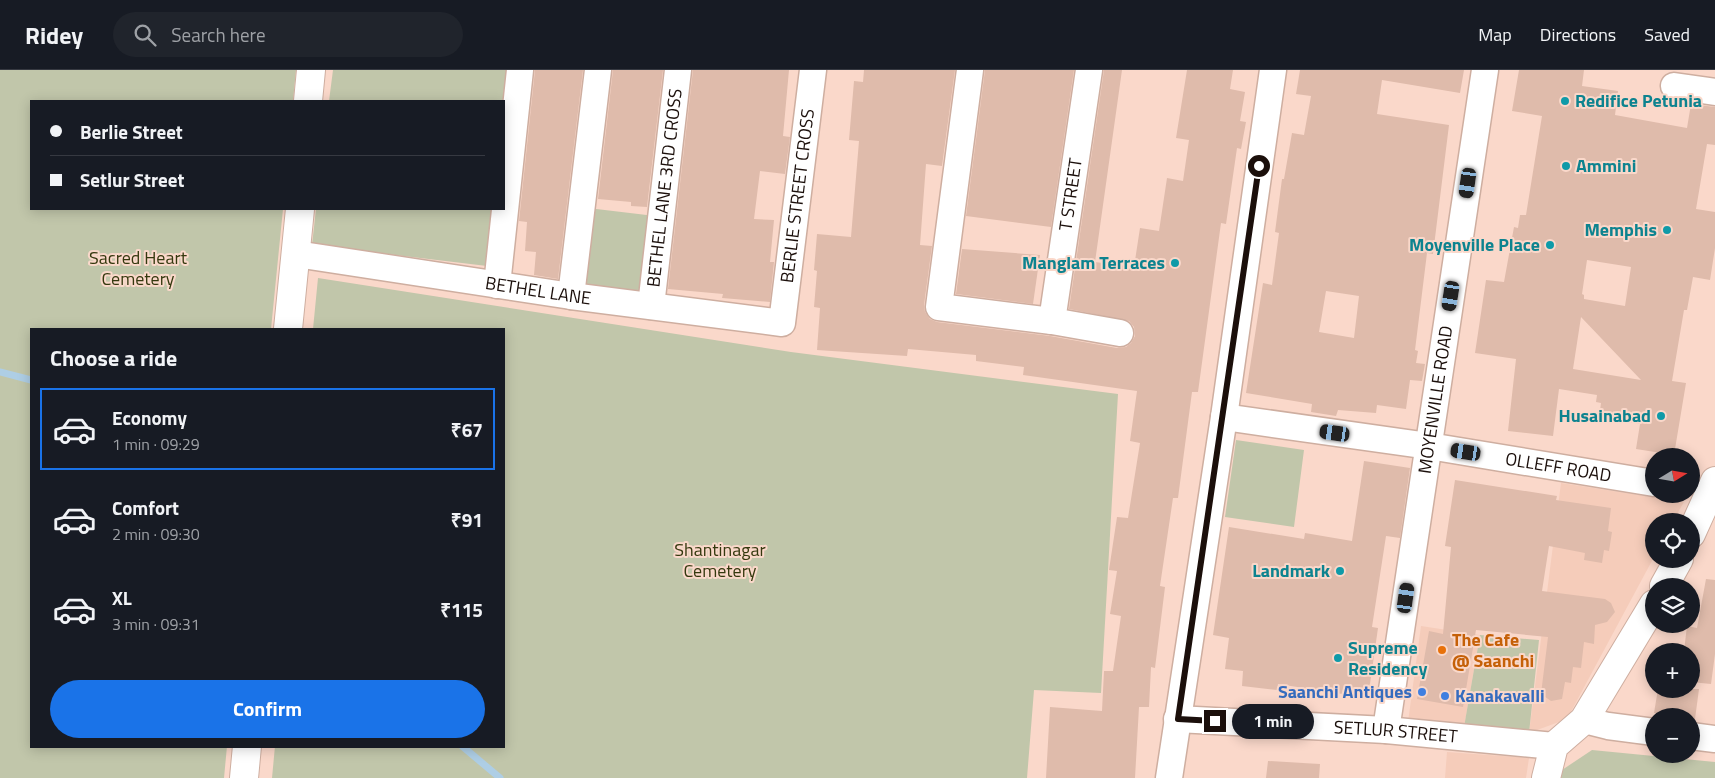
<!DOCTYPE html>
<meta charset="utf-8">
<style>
body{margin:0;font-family:"Titillium Web",sans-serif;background:#20242c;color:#f1f3f6;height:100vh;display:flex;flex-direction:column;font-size:19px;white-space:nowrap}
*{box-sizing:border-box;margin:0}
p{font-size:16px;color:#9ea1a6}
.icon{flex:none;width:28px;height:28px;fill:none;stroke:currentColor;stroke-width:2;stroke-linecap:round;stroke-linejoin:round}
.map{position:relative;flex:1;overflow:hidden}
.sheet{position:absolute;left:30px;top:258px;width:475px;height:420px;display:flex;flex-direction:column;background:#171b24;border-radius:0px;box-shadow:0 2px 12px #0003}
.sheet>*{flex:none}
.top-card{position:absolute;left:30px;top:30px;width:475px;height:110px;border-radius:0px;box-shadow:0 2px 12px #0003;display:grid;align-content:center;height:110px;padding:0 20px;background:#171b24}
.needle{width:32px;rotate:79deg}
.buttons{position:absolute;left:1645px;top:378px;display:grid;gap:10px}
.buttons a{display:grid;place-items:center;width:55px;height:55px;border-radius:50%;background:#171b24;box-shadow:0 2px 12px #0003;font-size:25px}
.end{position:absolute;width:22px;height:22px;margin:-11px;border:6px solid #1b0f0b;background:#fff;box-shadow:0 0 0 2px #fff}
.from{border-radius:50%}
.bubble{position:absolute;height:35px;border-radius:18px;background:#171b24;box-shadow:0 2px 12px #0003;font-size:16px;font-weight:700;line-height:35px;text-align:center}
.car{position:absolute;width:15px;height:30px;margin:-15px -8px;border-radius:6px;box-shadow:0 0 4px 1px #0007;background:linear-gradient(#222 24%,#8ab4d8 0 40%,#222 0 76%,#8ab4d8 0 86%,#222 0)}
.top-card b{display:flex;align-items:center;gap:18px;height:48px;font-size:19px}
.top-card b+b{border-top:1px solid #363941}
.top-card i{width:12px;height:12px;background:#f1f3f6}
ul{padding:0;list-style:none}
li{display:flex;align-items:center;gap:15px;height:82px;margin:0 10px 8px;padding:0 10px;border:2px solid transparent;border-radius:0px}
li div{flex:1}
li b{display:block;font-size:19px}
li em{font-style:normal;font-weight:700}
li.current{border-color:#1a73e8}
li>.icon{width:45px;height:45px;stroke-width:1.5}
h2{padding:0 20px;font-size:22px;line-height:60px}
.button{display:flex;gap:10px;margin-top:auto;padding:10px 20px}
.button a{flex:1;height:58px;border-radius:30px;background:#1a73e8;color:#fff;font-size:20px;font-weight:700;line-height:58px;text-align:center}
header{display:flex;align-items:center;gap:30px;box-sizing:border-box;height:70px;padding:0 25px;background:#171b24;border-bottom:1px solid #363941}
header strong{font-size:24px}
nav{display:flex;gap:28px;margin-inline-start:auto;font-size:18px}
.search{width:350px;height:45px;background:#20242c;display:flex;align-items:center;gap:12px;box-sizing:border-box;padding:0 18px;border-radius:28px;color:#9ea1a6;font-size:19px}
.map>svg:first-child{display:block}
.built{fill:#f5ccba}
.green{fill:#c1c6aa}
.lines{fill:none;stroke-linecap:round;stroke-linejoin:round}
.stream{stroke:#aecee5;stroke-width:7}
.building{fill:#dfbbab;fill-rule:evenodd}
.street-casing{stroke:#ceaea0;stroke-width:29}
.secondary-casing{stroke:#ceaea0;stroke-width:30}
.street{stroke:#fff;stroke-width:26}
.secondary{stroke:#fff;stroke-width:28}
.route{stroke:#1b0f0b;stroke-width:6}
.culture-dot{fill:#0f9aa8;stroke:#fad8ca;stroke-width:2}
.food-dot{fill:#e8710a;stroke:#fad8ca;stroke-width:2}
.shop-dot{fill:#3f7fe0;stroke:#fad8ca;stroke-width:2}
.labels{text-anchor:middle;stroke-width:4;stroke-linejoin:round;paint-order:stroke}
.culture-label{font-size:18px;font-weight:bold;fill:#0d838f;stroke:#fad8ca;text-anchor:end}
.street-label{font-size:18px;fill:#1b0f0b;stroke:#fad8ca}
.park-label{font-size:18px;fill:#34380e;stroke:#fad8ca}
.food-label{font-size:18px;font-weight:bold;fill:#c56008;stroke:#fad8ca;text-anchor:start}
.shop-label{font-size:18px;font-weight:bold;fill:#366cbe;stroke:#fad8ca;text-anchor:end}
</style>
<header>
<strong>Ridey</strong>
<div class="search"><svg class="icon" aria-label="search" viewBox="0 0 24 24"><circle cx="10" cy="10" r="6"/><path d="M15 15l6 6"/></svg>Search here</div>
<nav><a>Map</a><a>Directions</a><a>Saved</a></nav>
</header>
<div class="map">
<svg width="1715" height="708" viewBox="0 0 1715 708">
<rect width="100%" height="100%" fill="#fad8ca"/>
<path class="built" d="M1561,413L1684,432L1673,451H1654V487L1567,649L1529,663Z
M1421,556L1480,565L1464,657L1408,652Z
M1447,682L1529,688L1526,708H1445Z"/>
<path class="green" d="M0,0H296L293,31H31V139H283L271,259H31V676H227L224,708H0Z
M333,0H510L504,31H329Z
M588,138L655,146L645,229L578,221Z
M316,139H494L487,196L312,175Z
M318,208L791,282L1118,324L1101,623L1034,620L1027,708H272L275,676H504V259H313Z
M1236,370L1304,380L1294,457L1225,447Z
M1480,565L1539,570L1529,663L1464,657Z
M1592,680L1715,692V708H1561L1562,700Z"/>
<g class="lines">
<path class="stream" d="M0,302L31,310
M462,676L500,708"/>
</g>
<path class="building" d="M535,0H583L558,209L534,205L536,182L525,181L527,152L519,151Z
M613,0H663L647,137L631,136V132L598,129Z
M693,0H789L783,66L790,67L785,104L760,101L754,149L774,150L770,192H774L770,232L722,228L723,224L668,219Z
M864,0H955L942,96L926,94L920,175L932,176L924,235L925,242L930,249L937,252L1050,266L1117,278L1126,277L1131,273L1135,266L1134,257L1129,251L1069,239L1104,0H1122L1095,192L1134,197L1140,158L1159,161L1167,108L1183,111L1189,70L1176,68L1187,0H1233L1230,19L1245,22L1240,51L1246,52L1241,79L1237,78L1226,154L1221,153L1198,322H1192L1178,428H1173L1160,516L1165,517L1155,598L1151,597L1149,637H1139L1135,708H1046L1050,637L1102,641L1104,601H1113L1121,546L1110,544L1117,501L1109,500L1117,447L1128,448L1140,373L1130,371L1137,321L1023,305L1024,297L976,291V285L908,279L907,286L817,280L820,238L814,237L817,201L814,200L817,164L851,167L859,71L849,70L854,11L863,12Z
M985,0H1074L1051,157L966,146Z
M1300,0H1464L1460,23L1382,10L1377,44L1449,55L1433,184L1427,183L1415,280L1418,281L1416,293L1425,294L1422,311L1410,310L1406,339L1377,335L1376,343L1338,340L1336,346L1311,342L1312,334L1246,323L1263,213L1272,215L1279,163L1275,162L1282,109H1284L1292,63L1304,65L1311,26L1296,24ZM1326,221L1359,226L1354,268L1319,262Z
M1519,0H1584L1582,16L1618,21L1615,45L1687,58L1691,34L1715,37V75L1707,74L1696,139L1715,142V178L1710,210L1693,207L1687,240H1684L1672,311L1686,313L1674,385L1636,379L1640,354L1609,349L1610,342L1600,341L1601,333L1596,332L1597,325L1559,319L1553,366L1508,361L1516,289L1475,283L1486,210L1504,212L1514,157L1518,158L1520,145H1526L1542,46L1512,41ZM1587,190L1631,197L1625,236L1584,229V225L1582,224ZM1581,247L1641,310L1573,299Z
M962,179L1040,185L1033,234L956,224Z
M1364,391L1410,398L1400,468L1386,466L1372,557L1378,558L1368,628L1278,614L1277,620L1242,616L1243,601L1225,599L1229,568L1213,565L1229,457L1304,469L1305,463L1352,471Z
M1455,410L1557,426L1556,430L1611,438L1608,461L1612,462L1609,481L1604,480L1602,493L1584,490L1585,483L1549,476L1542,521L1605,529L1611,533L1615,542L1607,552L1595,555L1594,574L1584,572L1581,598L1573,597L1571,613L1565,612L1562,629L1551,631L1541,624L1548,567L1476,560L1463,637L1417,629L1429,561L1443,564L1451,477L1445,476Z
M1706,509L1715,510V584L1711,614L1691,612V581H1684L1687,556L1697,558Z
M1658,619H1699L1695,649H1691V646L1654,643Z
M1268,691L1320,694L1319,708H1266Z"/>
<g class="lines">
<g class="street-casing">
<g id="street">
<path d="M970,0L939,237L1052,251L1120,263"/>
<path d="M1674,16L1715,22"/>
<path id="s1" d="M296,184L571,226L782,253L813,0"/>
<path d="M497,215L520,0"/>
<path d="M571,226L598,0"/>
<path id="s2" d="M651,236L678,0"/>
<path id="s3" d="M1052,251L1089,0"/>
<path id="s4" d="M1224,347L1429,376L1654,413"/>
<path id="s5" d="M1177,649L1386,660L1554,676"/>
<path d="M1584,650L1608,656L1654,662"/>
<path id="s6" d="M1386,660L1485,0"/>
<path d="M1691,666L1715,669"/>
<path d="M1169,708L1224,347L1273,0"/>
</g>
</g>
<g class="secondary-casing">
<path id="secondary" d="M308,31L311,0
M288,259L300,139
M1691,464L1715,411
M1664,516L1679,489
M244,708L247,676
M1546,708L1554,676L1584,650L1654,534"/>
</g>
<use href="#street" class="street"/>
<use href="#secondary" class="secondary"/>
</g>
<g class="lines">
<path class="route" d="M1215,651L1178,649L1259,96"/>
</g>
<g class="culture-dot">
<circle cx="1565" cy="31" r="5"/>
<circle cx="1566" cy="96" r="5"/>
<circle cx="1667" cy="160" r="5"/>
<circle cx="1550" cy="175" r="5"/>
<circle cx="1175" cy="193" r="5"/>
<circle cx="1661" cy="346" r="5"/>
<circle cx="1340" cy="501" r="5"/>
<circle cx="1338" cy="588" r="5"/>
</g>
<circle class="food-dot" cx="1442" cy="580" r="5"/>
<g class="shop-dot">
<circle cx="1422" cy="622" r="5"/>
<circle cx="1445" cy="626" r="5"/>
</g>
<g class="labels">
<g class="culture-label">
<text x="1575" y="37" text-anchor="start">Redifice Petunia</text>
<text x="1576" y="102" text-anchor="start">Ammini</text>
<text x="1657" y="166">Memphis</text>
<text x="1540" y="181">Moyenville Place</text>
<text x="1165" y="199">Manglam Terraces</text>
<text x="1651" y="352">Husainabad</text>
<text x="1330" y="507">Landmark</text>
<text x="1348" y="584" text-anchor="start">Supreme<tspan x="1348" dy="21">Residency</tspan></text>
</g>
<g class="street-label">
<text dy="6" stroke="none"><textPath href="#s2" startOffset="119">BETHEL LANE 3RD CROSS</textPath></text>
<text dy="6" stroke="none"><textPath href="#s3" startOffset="128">T STREET</textPath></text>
<text dy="6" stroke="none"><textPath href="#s1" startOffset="619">BERLIE STREET CROSS</textPath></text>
<text dy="6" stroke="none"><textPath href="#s1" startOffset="245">BETHEL LANE</textPath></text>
<text dy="6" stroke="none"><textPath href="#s6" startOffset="334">MOYENVILLE ROAD</textPath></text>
<text dy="6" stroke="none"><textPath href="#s4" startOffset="338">OLLEFF ROAD</textPath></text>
<text dy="6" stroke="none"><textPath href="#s5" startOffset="219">SETLUR STREET</textPath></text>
</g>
<g class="park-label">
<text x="138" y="194">Sacred Heart<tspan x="138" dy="21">Cemetery</tspan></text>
<text x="720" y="486">Shantinagar<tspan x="720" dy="21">Cemetery</tspan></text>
</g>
<g class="food-label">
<text x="1452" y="576">The Cafe<tspan x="1452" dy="21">@ Saanchi</tspan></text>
</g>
<g class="shop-label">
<text x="1412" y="628">Saanchi Antiques</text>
<text x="1455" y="632" text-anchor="start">Kanakavalli</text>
</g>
</g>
</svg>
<div class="buttons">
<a><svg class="needle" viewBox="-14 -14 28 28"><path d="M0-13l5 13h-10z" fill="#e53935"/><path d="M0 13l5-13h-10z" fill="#9ea1a6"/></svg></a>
<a><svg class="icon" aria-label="locate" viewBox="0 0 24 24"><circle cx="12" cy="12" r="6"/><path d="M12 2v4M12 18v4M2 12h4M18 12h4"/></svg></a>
<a><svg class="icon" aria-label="layers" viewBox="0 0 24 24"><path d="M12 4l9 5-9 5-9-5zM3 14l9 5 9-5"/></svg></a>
<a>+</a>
<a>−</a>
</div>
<i class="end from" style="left:1259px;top:96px"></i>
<i class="end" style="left:1215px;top:651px"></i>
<div class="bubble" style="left:1232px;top:634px;width:82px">1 min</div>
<i class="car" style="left:1468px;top:113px;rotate:188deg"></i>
<i class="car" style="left:1451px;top:226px;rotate:189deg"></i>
<i class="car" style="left:1335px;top:363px;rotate:278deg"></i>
<i class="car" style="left:1466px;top:382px;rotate:279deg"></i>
<i class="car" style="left:1406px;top:528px;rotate:8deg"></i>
<div class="top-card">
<b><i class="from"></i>Berlie Street</b>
<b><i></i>Setlur Street</b>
</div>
<section class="sheet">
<h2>Choose a ride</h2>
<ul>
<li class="current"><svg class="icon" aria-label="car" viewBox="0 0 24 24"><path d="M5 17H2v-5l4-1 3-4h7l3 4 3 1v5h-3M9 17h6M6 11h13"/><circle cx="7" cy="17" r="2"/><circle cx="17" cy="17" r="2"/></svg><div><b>Economy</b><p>1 min · 09:29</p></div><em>₹67</em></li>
<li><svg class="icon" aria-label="car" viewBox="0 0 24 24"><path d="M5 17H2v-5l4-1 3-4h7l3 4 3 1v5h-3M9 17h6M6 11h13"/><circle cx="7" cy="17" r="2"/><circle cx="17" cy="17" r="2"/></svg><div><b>Comfort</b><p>2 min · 09:30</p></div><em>₹91</em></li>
<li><svg class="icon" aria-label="car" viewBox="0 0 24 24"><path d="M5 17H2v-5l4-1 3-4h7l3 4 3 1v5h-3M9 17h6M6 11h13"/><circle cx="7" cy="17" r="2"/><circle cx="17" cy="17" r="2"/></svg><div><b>XL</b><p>3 min · 09:31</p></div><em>₹115</em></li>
</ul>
<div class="button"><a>Confirm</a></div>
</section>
</div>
